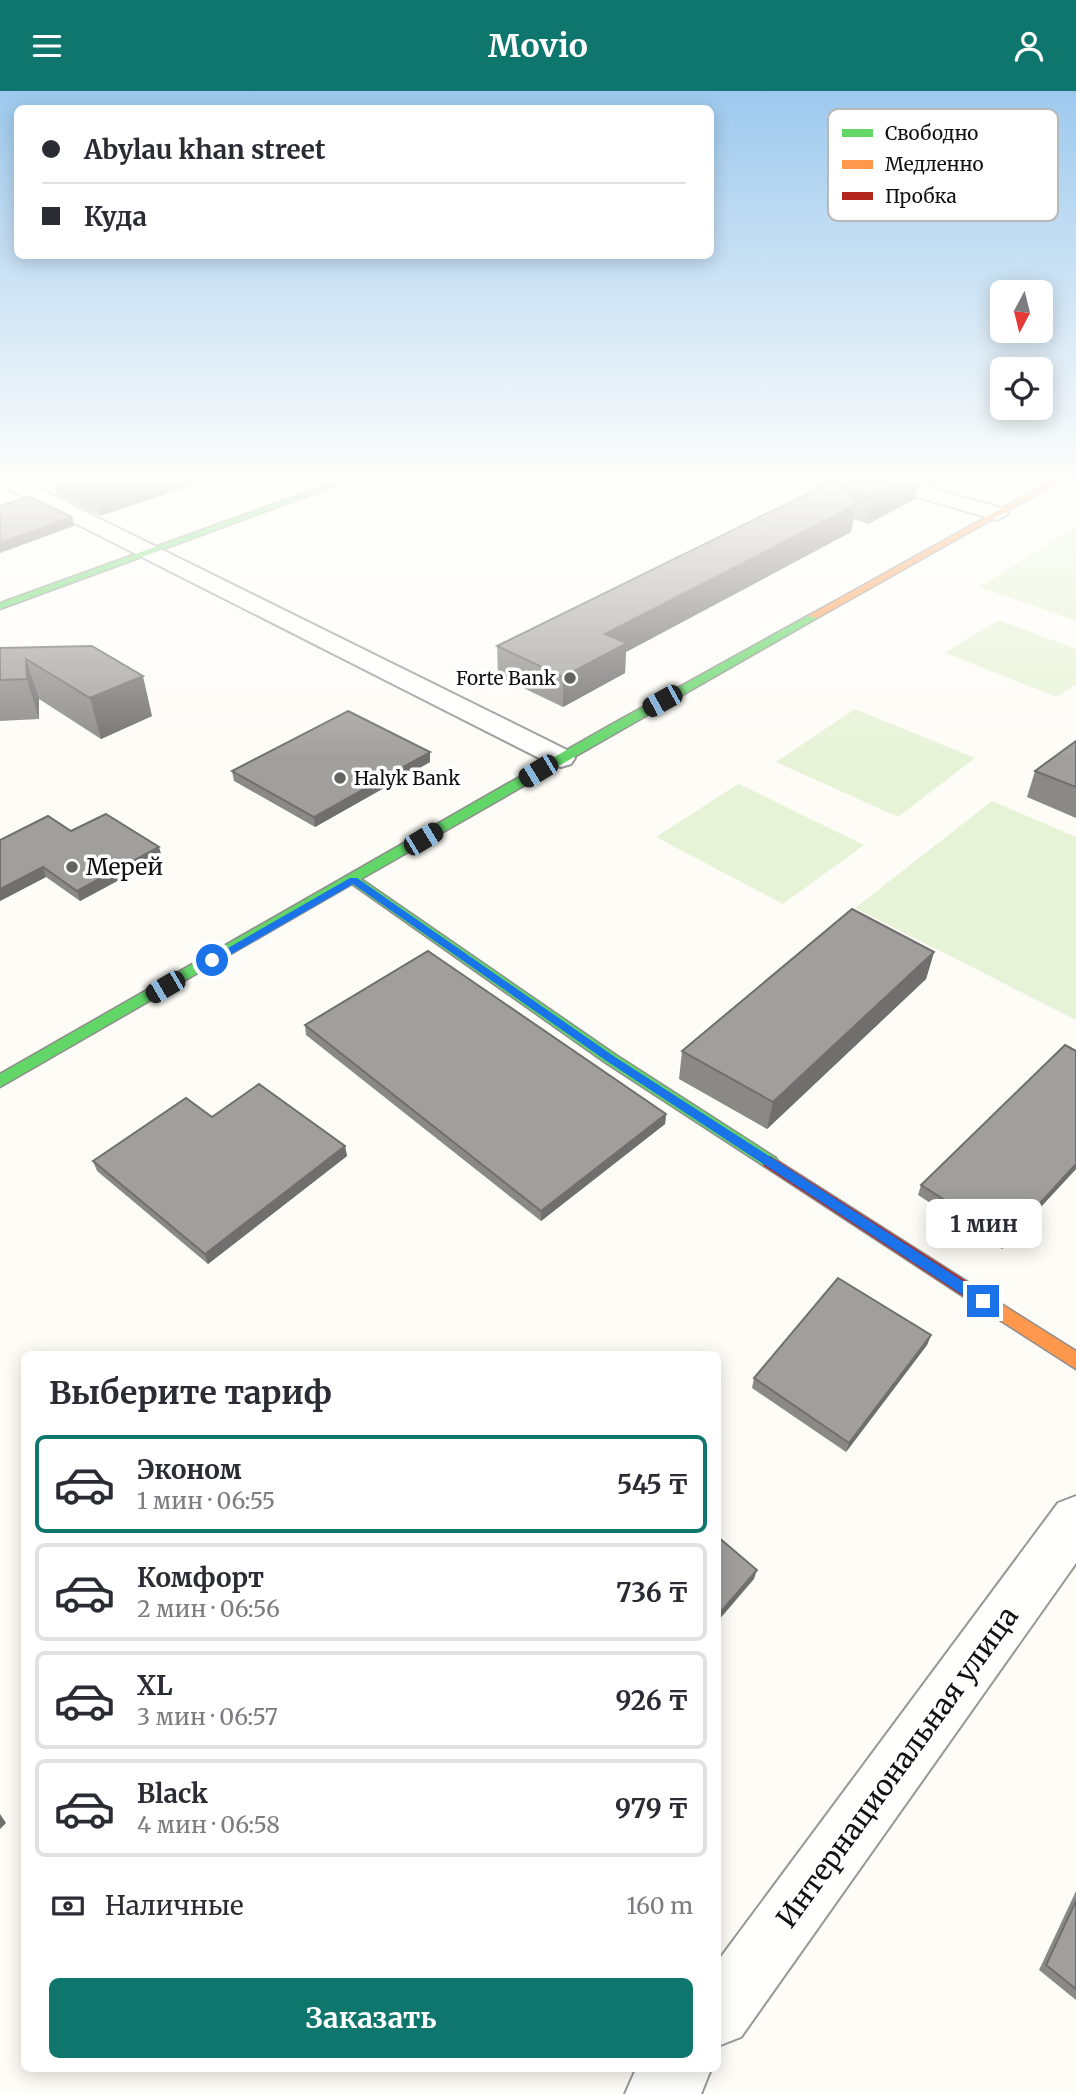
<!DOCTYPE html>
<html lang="ru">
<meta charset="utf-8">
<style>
body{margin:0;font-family:Merriweather,serif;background:#f7f7f7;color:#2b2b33;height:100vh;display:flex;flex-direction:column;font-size:26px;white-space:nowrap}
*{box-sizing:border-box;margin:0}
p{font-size:23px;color:#7c7c81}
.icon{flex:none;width:38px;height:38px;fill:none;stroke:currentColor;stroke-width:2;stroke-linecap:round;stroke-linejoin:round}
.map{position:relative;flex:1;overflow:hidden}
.side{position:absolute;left:21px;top:1260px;width:700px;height:721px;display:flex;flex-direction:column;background:#fff;border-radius:10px;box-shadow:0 4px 18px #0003}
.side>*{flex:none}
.banner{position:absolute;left:14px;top:14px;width:700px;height:154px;border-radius:10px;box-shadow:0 4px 18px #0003;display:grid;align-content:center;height:154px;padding:0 28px;background:#fff}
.needle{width:46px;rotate:187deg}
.buttons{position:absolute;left:990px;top:189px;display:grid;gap:14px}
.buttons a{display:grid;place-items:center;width:63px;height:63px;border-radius:10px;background:#fff;box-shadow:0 4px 18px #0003;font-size:35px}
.end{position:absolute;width:32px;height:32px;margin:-16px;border:9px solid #1a73e8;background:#fff;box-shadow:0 0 0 4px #fff}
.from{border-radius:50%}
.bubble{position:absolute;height:49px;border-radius:10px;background:#fff;box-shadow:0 4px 18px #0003;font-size:23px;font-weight:700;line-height:49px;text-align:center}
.car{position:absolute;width:21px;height:42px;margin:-21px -10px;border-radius:9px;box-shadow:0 0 5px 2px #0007;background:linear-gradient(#222 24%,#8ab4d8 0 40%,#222 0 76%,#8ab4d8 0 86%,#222 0)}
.banner b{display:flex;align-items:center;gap:24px;height:66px;font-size:26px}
.banner b+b{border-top:2px solid #e1e1e2}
.banner i{width:18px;height:18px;background:#2b2b33}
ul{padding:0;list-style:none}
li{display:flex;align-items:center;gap:21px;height:98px;margin:0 14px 10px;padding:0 14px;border:4px solid #e1e1e2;border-radius:10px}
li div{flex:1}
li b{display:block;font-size:26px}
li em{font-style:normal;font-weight:700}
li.active{border-color:#0f766e}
li>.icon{width:63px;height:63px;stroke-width:1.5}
h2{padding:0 28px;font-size:32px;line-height:84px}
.pay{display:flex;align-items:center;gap:18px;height:77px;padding:0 28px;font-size:26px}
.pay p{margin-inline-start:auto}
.primary-button{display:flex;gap:14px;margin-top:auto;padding:14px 28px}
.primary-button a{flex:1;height:80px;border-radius:10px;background:#0f766e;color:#fff;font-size:28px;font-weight:700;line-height:80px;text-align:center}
header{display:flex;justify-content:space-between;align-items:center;height:91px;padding:0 28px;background:#0f766e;color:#fff;font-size:32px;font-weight:700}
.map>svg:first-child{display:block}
.green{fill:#e7f3d7}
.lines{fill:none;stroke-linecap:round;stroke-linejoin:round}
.street-casing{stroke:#979795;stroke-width:4}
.fast-casing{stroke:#8e8d8b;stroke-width:3}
.slow-casing{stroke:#8e8d8b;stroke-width:3}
.jam-casing{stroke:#8e8d8b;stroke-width:3}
.street{fill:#fffffe;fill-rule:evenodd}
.fast{fill:#63d668;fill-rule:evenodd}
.slow{fill:#ff974d;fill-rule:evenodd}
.jam{fill:#b3261e;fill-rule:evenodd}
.wall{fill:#8a8986}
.shaded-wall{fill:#716f6d}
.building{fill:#a19f9c;stroke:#716f6d;stroke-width:2}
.route{fill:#1a73e8}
.poi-dot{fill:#646362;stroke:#fff;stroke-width:2.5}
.labels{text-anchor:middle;stroke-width:7;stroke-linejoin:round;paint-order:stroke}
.far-poi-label{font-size:19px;fill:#111;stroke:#fff;text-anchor:end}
.poi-label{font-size:23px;fill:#111;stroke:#fff;text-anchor:start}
.near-street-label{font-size:28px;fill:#111;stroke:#fff}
.key{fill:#fff;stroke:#b8b8b8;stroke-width:2}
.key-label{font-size:19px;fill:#111}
</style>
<header><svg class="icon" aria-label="menu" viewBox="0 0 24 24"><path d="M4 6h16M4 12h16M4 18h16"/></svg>Movio<svg class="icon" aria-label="person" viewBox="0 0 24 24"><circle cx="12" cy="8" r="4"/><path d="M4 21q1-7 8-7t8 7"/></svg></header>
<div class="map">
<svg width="1076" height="2003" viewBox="0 0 1076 2003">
<rect width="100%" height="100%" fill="#fdfcf7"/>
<path class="green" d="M1076,436V530L979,496Z
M999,529L1076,558V593L1057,606L945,562Z
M855,618L975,667L898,726L776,671Z
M738,693H739L864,754L783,813L656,746Z
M992,710L1076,746V929L855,817Z"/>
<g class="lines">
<g class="street-casing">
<path id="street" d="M0,389H21L571,661L575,667L571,673L561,676L551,673L0,394Z
M870,389H901L1005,418L1008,423L997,429L873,393Z
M1076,1405V1472L741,1946L718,1955V1870L1058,1412Z
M636,1978H711L701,2003H625Z"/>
</g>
<g class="fast-casing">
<path id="fast" d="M340,389H351L0,518V512Z
M813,522L817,523V527L361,788L616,964L776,1067L778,1071L776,1075H764L606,972L352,793L0,996V983L605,637Z"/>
</g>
<g class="slow-casing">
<path id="slow" d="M1053,389H1062L817,527L808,525Z
M987,1204L1076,1260V1278L981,1217L978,1212L981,1207Z"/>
</g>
<g class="jam-casing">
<path id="jam" d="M770,1065L993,1207L996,1212L993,1217L987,1220L981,1217L764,1075L762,1071L764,1067Z"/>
</g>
<use href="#street" class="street"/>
<use href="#fast" class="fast"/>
<use href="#slow" class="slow"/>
<use href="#jam" class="jam"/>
</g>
<path class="wall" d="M53,389H208L100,425L57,404Z
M818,389H951L936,396L918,391L915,408L868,433L853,428L851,441L626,561L625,582L563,616L498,585L497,555L817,398Z
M92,555L152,625L101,648L39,608V628L0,630V557Z
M1076,650V727L1027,706L1035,680Z
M430,671L315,736L234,690L232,680Z
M71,740L162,766L80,810L46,786L0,810V749Z
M934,861L926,888L767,1038L679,988L682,960Z
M305,934L666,1023L665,1033L541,1130L306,944Z
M1076,960V1078L1002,1158L918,1104L921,1094Z
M345,1055L347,1065L208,1173L97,1080L93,1070Z
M931,1244L927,1254L846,1361L752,1297L754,1287Z
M1076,1800V1909L1039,1879Z"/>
<path class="shaded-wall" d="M91,389H208L100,425Z
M906,389H919L915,408L868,433L873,406Z
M938,389H951L936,396Z
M856,414L851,441L626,561L625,582L563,616V586L605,543Z
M72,426L74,435L0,462V452Z
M26,568L39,608V628L27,588Z
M143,585L152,625L101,648L90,607Z
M430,661V671L315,736L314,726Z
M159,756L162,766L80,810L77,800Z
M43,776L46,786L0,810V798Z
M934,861L926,888L767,1038L773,1011Z
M666,1023L665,1033L541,1130V1120Z
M345,1055L347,1065L208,1173L205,1163Z
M1076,1073V1078L1002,1158L1007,1148Z
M931,1244L927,1254L846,1361L849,1352Z
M757,1479L754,1488L718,1530V1524Z
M0,1723L6,1732L0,1738Z"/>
<path class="building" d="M819,389H906L873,406L847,398L856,414L605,543L627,552L563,586L497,555L829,392Z
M29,405L72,426L0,452V415Z
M92,555L143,585L90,607L26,568L27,588L0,589V557Z
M348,620L430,661L314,726L232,680Z
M1076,650V696L1035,680Z
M106,723L159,756L77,800L43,776L0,798V749L48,725L71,740Z
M852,818L934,861L773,1011L682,960Z
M428,860L666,1023L541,1120L305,934Z
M1065,954L1076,960V1073L1007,1148L921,1094Z
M259,993L345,1055L205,1163L93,1070L186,1007L212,1026Z
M838,1187L931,1244L849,1352L754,1287Z
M718,1446L757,1479L718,1524Z
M1076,1810V1898L1046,1874Z"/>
<linearGradient id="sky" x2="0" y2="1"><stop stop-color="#9dc9ee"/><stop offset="0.58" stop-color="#fefefb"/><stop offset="1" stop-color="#fefefb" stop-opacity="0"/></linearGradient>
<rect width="1076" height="669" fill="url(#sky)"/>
<path class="route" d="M350,787H357L615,966L988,1206V1214H978L608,971L353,793L216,872L207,869Z"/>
<g class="poi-dot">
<circle cx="570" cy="587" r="7"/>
<circle cx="340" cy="687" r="7"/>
<circle cx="72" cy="776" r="7"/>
</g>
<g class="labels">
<g class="far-poi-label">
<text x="556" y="594">Forte Bank</text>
<text x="354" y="694" text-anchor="start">Halyk Bank</text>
</g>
<g class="poi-label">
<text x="86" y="784">Мерей</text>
</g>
<g class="near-street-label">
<text transform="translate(897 1676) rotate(-54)" y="10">Интернациональная улица</text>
</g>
</g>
<rect x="828" y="18" width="230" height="112" rx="10" class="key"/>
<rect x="842" y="38" width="31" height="8" fill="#63d668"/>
<rect x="842" y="69" width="31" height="9" fill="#ff974d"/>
<rect x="842" y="101" width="31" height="8" fill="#b3261e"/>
<g class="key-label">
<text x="885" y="49">Свободно</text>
<text x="885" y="80">Медленно</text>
<text x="885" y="112">Пробка</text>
</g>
</svg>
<div class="buttons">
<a><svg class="needle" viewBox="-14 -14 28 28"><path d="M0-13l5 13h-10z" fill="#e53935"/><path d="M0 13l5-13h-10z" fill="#7c7c81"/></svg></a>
<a><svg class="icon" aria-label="locate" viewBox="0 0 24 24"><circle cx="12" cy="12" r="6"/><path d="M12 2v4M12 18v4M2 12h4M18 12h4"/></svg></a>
</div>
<i class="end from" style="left:212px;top:869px"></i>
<i class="end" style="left:983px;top:1210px"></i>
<div class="bubble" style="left:926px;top:1108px;width:116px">1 мин</div>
<i class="car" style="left:662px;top:610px;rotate:241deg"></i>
<i class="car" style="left:538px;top:680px;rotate:239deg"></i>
<i class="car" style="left:423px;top:748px;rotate:59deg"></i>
<i class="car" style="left:165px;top:896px;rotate:240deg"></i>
<div class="banner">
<b><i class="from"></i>Abylau khan street</b>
<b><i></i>Куда</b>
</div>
<section class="side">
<h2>Выберите тариф</h2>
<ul>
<li class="active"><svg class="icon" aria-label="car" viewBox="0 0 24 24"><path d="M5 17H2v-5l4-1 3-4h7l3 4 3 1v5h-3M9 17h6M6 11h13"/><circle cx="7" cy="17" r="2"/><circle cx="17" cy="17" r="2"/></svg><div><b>Эконом</b><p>1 мин · 06:55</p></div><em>545 ₸</em></li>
<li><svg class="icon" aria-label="car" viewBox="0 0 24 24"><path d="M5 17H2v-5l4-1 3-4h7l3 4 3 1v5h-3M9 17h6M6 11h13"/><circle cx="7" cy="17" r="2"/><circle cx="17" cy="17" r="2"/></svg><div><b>Комфорт</b><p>2 мин · 06:56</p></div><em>736 ₸</em></li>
<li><svg class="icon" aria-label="car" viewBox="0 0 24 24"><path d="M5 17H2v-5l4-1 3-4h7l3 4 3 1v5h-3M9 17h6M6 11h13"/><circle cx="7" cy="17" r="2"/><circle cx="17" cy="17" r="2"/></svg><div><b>XL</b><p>3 мин · 06:57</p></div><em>926 ₸</em></li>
<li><svg class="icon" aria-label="car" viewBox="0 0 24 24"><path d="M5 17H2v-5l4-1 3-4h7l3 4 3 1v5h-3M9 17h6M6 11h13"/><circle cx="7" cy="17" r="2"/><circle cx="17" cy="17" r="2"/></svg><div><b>Black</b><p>4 мин · 06:58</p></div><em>979 ₸</em></li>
</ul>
<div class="pay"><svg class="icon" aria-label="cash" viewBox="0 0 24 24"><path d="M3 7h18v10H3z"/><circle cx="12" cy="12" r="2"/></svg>Наличные<p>160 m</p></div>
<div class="primary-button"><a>Заказать</a></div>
</section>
</div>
